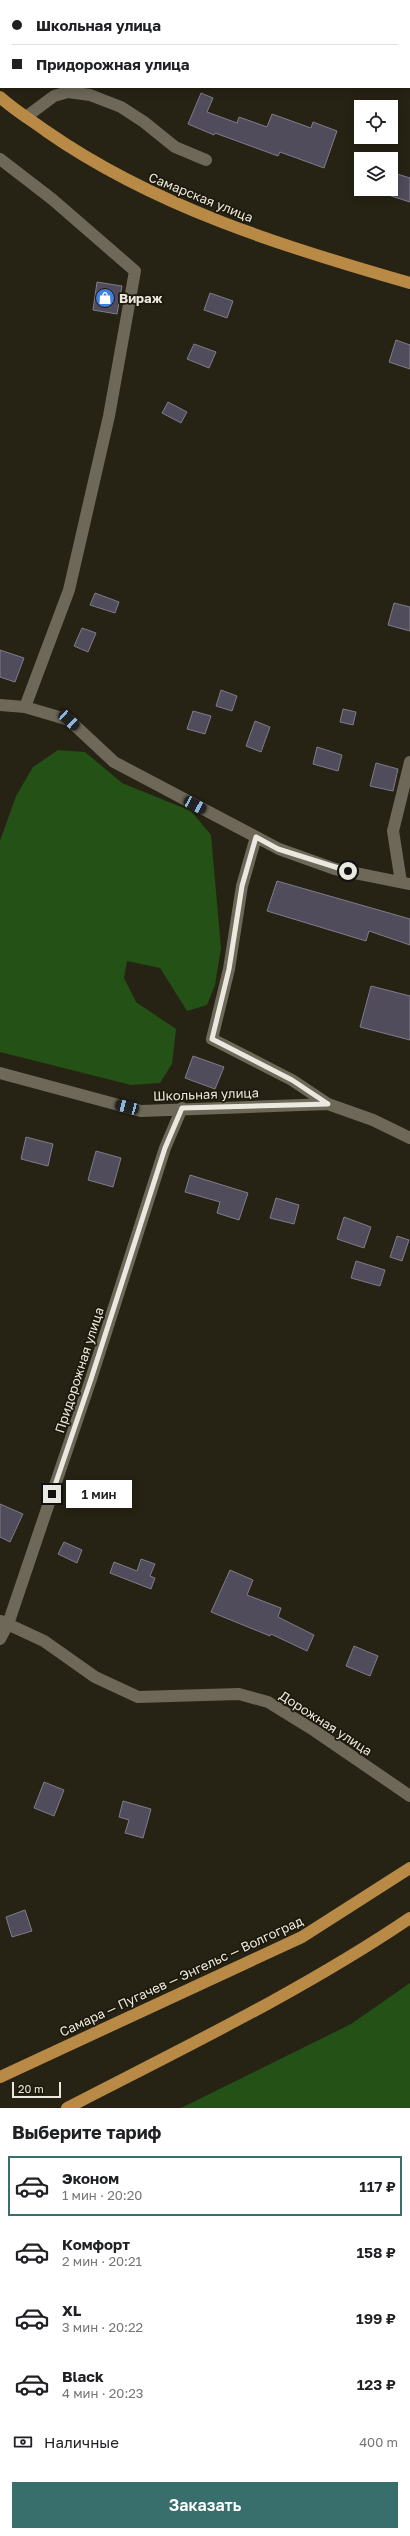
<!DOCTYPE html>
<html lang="ru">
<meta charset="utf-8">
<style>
body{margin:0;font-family:"Golos Text",sans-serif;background:#f6f6f6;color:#202124;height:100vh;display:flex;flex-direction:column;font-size:15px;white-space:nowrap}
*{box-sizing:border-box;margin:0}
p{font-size:13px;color:#757577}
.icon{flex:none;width:22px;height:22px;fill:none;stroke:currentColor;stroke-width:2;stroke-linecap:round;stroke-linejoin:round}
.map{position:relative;height:2108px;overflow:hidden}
.details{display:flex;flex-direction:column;background:#fff;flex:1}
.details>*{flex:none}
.banner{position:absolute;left:0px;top:0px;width:410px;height:88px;box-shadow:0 2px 10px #0003;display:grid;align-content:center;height:88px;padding:0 12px;background:#fff}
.tools{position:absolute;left:354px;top:100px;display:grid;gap:8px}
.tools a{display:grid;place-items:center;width:44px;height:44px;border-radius:0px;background:#fff;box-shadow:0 2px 10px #0003;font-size:20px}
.scale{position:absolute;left:12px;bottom:10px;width:49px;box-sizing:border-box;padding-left:4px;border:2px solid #ebe8df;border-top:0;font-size:11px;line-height:14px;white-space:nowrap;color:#ebe8df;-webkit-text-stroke:3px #1d190b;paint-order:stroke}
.end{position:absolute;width:18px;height:18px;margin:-9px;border:5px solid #ebe8df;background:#111;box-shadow:0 0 0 2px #111}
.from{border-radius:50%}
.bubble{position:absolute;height:28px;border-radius:0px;background:#fff;box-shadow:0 2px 10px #0003;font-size:13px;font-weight:600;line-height:28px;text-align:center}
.car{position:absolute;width:12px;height:24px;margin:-12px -6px;border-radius:5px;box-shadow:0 0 3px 1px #0007;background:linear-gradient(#222 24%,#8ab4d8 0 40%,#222 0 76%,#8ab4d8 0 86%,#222 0)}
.banner b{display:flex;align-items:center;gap:14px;height:38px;font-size:15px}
.banner b+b{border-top:1px solid #e0e0e0}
.banner i{width:10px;height:10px;background:#202124}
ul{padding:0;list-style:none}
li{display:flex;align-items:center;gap:12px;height:60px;margin:0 8px 6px;padding:0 4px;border:2px solid transparent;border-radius:0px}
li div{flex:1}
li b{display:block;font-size:15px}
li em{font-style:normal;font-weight:600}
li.current{border-color:#386f6c}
li>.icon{width:36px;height:36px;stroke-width:1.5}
h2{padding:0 12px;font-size:18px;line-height:48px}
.pay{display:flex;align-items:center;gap:10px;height:44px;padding:0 12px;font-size:15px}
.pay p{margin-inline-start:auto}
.button{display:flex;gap:8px;margin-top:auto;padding:8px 12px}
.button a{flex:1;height:46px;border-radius:0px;background:#386f6c;color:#fff;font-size:16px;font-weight:600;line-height:46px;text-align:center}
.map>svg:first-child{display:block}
.green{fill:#245115}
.building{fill:#504c5b;stroke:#7f7b8b}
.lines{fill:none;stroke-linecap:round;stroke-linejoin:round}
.minor{stroke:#6d6858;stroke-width:12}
.major{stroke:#b88a45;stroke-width:12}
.route{stroke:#ebe8df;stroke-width:5}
.labels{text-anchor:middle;stroke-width:3.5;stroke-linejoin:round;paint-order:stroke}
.street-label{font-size:13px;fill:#ebe8df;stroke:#1d190b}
.poi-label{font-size:13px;font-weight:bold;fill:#ebe8df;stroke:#1d190b;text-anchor:start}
</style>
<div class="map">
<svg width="410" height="2108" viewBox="0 0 410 2108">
<rect width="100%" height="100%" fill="#262214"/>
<path class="green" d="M58,750L85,752L122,783L191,811L211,835L221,948L215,985L207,1005L187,1011L160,968L127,961L124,978L136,1002L176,1029L172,1064L160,1083L131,1085L0,1052V841L16,796L33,767Z
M410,1983V2108H181L351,2024Z"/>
<path class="building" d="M201,93L213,98L207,112L237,123L239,117L267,127L272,114L311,128L313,122L337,131L324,168L280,152L278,156L215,133L214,135L188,124Z
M391,172L410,178V202L391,196Z
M97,282L122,286L117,314L93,310Z
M210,293L233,301L227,318L204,310Z
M396,340L410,345V369L389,362Z
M194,344L216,352L209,368L187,359Z
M168,402L187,412L181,423L162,413Z
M95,593L119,602L115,613L90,605Z
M394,603L410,607V631L388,625Z
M82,628L96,633L88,652L74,646Z
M0,650L24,658L15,682L0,677Z
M221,690L237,696L232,711L216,706Z
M343,709L356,712L353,725L340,722Z
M193,711L211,716L205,734L187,729Z
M255,721L270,727L261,752L246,746Z
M317,747L342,755L338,771L313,764Z
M376,763L398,769L393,791L370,786Z
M277,881L410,919V945L369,931L366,941L267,911Z
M371,986L410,996V1040L360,1027Z
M193,1056L224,1067L215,1089L185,1078Z
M26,1137L53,1144L48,1166L21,1159Z
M96,1151L121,1158L113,1187L88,1180Z
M190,1175L248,1193L239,1220L217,1213L220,1202L185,1192Z
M276,1198L299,1205L294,1224L270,1218Z
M344,1217L371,1227L364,1248L337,1239Z
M397,1236L409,1240L402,1261L390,1257Z
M356,1261L385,1270L380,1286L351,1278Z
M0,1504L23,1514L10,1542L0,1537Z
M64,1542L82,1550L77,1563L58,1554Z
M141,1559L155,1564L150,1576L155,1578L151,1589L110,1573L114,1562L137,1571Z
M230,1570L253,1580L247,1595L281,1608L278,1617L314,1635L307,1651L271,1634L270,1636L211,1612Z
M354,1646L378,1656L370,1676L346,1666Z
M44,1782L64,1790L54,1816L34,1808Z
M123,1801L151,1809L143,1838L125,1833L129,1820L119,1817Z
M25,1910L32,1931L12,1937L6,1917Z"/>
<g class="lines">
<path class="minor" d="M26,117L54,96L68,92L90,95L121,107L144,122L175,147L206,160
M0,159L52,199L135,271L109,416L69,590L25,707
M0,705L25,707L69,720L114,762L279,849L335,869L410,884
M256,837L242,886L229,969L212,1039L292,1080L328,1104
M401,882L393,831L410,762
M0,1073L141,1111L328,1104L373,1120L410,1138
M1,1621L44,1641L95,1677L138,1697L239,1694L268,1702L315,1731L410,1796
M0,1639L8,1624L91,1379L165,1148L182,1108"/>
<path class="major" d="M0,97C14,110 31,120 46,131C155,207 284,247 410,283
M0,2077L302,1937L410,1868
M67,2108C183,2048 302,1991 410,1918"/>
</g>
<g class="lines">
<path class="route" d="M52,1494L91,1379L165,1148L182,1108L328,1104L292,1080L212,1039L229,969L242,886L256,837L278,849L348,871"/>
</g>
<defs>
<g id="shop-disc" transform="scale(1)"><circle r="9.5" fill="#3f7fe0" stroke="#1d190b"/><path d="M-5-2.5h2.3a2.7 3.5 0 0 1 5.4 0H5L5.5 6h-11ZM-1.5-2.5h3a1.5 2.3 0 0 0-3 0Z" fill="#fff"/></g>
</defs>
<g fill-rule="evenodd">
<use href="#shop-disc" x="105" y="298"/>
</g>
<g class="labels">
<g class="street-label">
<text transform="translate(201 197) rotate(22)" y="5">Самарская улица</text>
<text transform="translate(206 1094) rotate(-2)" y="5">Школьная улица</text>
<text transform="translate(79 1370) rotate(-72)" y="5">Придорожная улица</text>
<text transform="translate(326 1723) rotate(33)" y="5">Дорожная улица</text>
<text transform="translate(181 1976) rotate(-25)" y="5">Самара — Пугачев — Энгельс — Волгоград</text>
</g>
<g class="poi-label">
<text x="119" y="303">Вираж</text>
</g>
</g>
</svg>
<div class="tools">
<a><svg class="icon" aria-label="locate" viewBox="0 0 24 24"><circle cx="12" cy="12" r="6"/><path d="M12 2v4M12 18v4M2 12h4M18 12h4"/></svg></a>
<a><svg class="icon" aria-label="layers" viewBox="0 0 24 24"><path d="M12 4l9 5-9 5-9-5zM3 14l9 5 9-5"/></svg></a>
</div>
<div class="scale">20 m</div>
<i class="end from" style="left:348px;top:871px"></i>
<i class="end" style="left:52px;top:1494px"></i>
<div class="bubble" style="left:66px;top:1480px;width:66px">1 мин</div>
<i class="car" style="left:69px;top:720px;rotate:133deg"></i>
<i class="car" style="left:195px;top:805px;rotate:118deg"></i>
<i class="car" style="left:127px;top:1107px;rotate:285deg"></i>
<div class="banner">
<b><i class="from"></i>Школьная улица</b>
<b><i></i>Придорожная улица</b>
</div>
</div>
<section class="details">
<h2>Выберите тариф</h2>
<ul>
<li class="current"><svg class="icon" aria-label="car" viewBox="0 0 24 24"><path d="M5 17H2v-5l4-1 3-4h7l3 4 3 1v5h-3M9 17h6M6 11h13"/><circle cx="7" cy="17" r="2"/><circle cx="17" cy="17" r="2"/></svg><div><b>Эконом</b><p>1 мин · 20:20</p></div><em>117 ₽</em></li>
<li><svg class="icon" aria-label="car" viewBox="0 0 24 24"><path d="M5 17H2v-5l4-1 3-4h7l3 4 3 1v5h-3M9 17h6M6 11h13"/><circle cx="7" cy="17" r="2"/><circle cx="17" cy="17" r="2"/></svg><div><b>Комфорт</b><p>2 мин · 20:21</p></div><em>158 ₽</em></li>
<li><svg class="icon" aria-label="car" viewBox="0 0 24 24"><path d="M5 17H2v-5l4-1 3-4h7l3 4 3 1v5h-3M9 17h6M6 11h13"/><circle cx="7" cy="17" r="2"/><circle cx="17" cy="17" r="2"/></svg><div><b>XL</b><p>3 мин · 20:22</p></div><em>199 ₽</em></li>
<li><svg class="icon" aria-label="car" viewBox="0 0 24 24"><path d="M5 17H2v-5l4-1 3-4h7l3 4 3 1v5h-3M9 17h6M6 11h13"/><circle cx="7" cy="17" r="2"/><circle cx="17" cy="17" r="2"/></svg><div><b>Black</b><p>4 мин · 20:23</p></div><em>123 ₽</em></li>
</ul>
<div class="pay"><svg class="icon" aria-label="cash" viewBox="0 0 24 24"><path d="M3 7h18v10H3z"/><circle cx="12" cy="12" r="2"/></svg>Наличные<p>400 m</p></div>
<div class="button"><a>Заказать</a></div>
</section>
